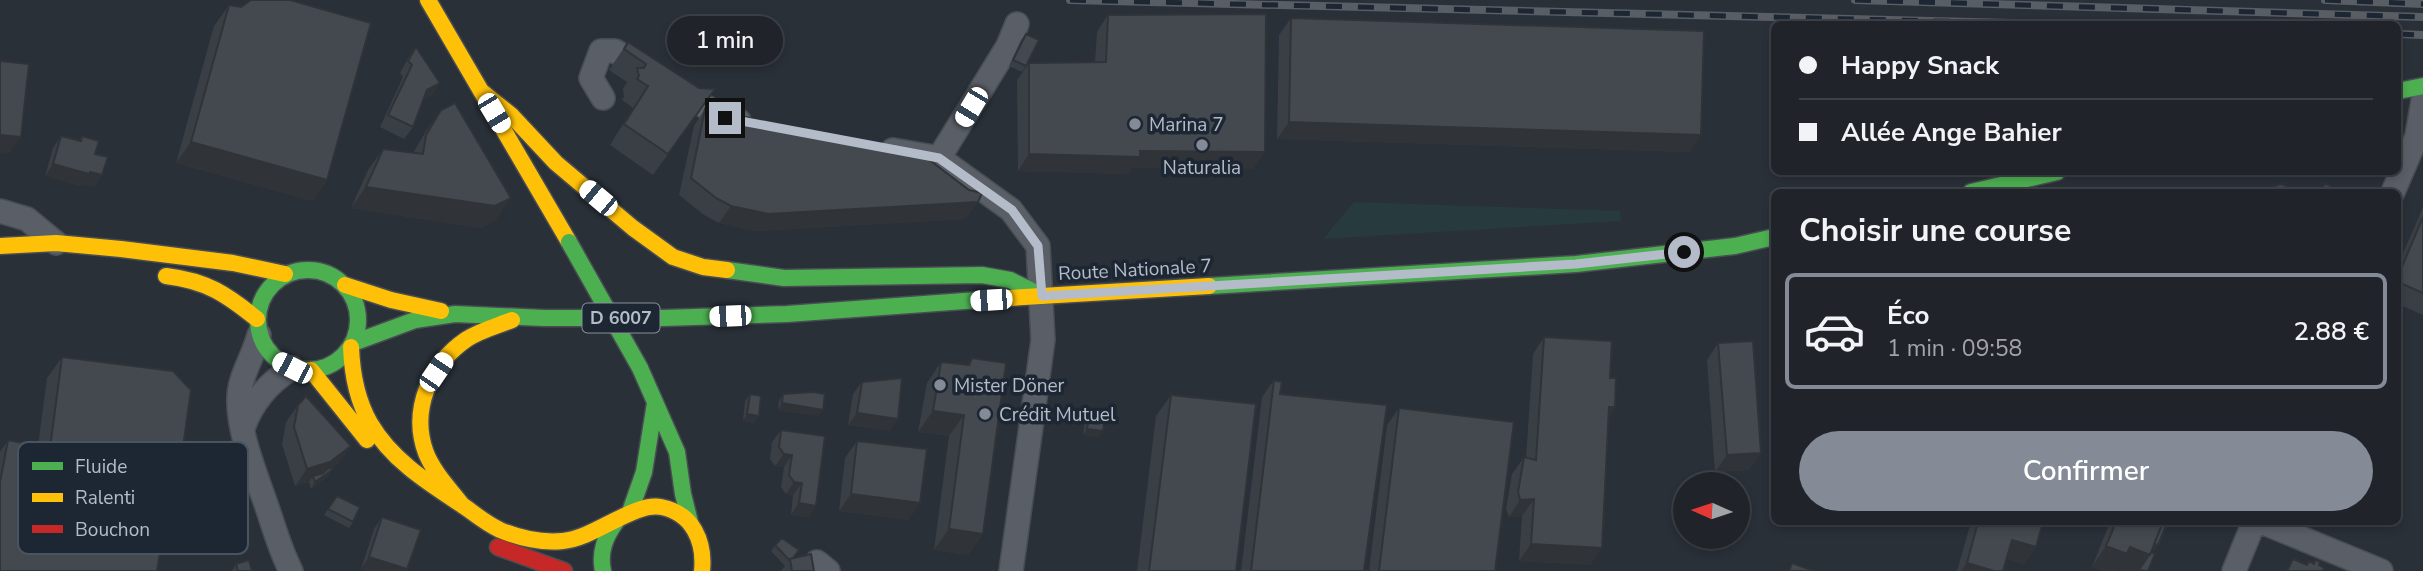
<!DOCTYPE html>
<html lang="fr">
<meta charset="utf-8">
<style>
body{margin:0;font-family:"Nunito Sans",sans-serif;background:#282c32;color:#f1f3f6;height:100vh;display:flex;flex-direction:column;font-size:26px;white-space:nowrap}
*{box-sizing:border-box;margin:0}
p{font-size:23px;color:#a2a4a8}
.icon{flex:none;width:38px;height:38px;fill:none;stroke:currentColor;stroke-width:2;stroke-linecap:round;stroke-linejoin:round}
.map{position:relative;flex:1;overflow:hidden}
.sheet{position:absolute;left:1771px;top:189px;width:630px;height:336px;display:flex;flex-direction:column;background:#20242a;border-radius:10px;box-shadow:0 4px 10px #0003,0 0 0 2px #3d4147}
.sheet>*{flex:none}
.guide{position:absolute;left:1771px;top:21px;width:630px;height:154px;border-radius:10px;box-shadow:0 4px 10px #0003,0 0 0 2px #3d4147;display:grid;align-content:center;height:154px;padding:0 28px;background:#20242a}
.needle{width:46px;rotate:273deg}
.controls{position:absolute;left:1673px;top:472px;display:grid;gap:14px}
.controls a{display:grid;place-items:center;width:77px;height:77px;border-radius:50%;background:#20242a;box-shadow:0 4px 10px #0003,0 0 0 2px #3d4147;font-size:35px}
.end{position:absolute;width:32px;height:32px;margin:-16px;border:9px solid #b4bcc9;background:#111;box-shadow:0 0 0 4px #111}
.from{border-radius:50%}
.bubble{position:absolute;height:49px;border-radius:24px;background:#20242a;box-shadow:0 4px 10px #0003,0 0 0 2px #3d4147;font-size:23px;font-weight:600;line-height:49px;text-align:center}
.car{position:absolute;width:21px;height:42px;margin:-21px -10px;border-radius:9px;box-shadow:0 0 5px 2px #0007;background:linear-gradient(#fff 24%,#345 0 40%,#fff 0 76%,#345 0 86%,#fff 0)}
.guide b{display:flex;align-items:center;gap:24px;height:66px;font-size:26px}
.guide b+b{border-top:2px solid #3d4147}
.guide i{width:18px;height:18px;background:#f1f3f6}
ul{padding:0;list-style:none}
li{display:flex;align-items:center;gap:21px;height:116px;margin:0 14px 10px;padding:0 14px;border:4px solid #3d4147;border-radius:10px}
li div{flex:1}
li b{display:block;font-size:26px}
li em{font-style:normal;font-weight:600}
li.active{border-color:#848b96}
li>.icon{width:63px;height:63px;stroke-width:1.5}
h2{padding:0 28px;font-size:32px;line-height:84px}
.primary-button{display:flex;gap:14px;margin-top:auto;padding:14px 28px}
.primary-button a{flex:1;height:80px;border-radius:42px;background:#848b96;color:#fff;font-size:28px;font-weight:600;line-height:80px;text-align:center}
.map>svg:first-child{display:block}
.green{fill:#273a3e}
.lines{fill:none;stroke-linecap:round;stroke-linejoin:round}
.street-casing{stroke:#484c53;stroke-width:26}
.fast-casing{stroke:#484c53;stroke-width:19}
.slow-casing{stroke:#484c53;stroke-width:19}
.jam-casing{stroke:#484c53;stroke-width:19}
.street{stroke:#5a5e66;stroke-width:23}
.fast{stroke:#4caf50;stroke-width:16}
.slow{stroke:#ffc107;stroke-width:16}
.jam{stroke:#c62828;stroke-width:16}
.rail-casing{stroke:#595d64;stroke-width:8}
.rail{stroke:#1d2633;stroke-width:5;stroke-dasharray:16;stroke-linecap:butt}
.fast-bridge-casing{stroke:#484c53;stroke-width:19;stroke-linecap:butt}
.fast-bridge{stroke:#4caf50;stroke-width:16}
.wall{fill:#3a3f45}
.shaded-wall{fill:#303338}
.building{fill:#444950;stroke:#303338;stroke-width:2}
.route{stroke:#b4bcc9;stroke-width:9}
.poi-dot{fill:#848b96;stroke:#1d2633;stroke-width:2.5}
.labels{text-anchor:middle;stroke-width:7;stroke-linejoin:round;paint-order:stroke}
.shield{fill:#1d2633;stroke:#878f9c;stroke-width:2}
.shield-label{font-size:18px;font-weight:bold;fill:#b4bcc9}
.poi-label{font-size:19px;fill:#b4bcc9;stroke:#1d2633;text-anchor:start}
.street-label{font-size:19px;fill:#b4bcc9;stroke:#1d2633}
.key{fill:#1d2633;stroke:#4a5360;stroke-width:2}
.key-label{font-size:19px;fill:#b4bcc9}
</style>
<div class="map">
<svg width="2423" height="571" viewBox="0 0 2423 571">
<rect width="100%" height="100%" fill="#2a3038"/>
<path class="green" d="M1354,202L1620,211L1621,221L1323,239Z"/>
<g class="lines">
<g class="street-casing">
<path id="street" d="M677,89C698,101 716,117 739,121
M603,98L591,78L601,51H615L645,69
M893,150L939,158L1011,210L1038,246L1043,340L1011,571
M939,158L1008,46L1017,24
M2393,192L2417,136L2423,101
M0,211L27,219L56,243
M259,335C254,355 240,376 239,396C237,431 257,477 268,510C275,531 281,552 291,571
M243,428C252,402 268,383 292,368
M2262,522L2381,571
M817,562L828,571
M2234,571L2254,522"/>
</g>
<g class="fast-casing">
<path id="fast" d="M2398,91L2423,86
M1971,192L2057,172
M258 320a50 50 0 1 1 100 0a50 50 0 1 1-100 0Z
M727,270L784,278L982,275L1010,280L1042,296
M1209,286L1576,264L1735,246L1774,237
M353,343L415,320L455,314L544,318H663L787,314L992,299
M640,368L677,452L683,494L690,522
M630,512L644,472L655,403
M603,571C599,552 605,537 616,522"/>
</g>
<g class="slow-casing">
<path id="slow" d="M428,0L569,242
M481,91L511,115L556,163L633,228L673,257L703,267L727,270
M0,246L56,243L121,249L233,263L285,274
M166,276C207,281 226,294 257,319
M345,285L391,300L441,311
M992,299L1209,286
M351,347C352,373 357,400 370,423C392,461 430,484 465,507C476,515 487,524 500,530C519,538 542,543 563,541C595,538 634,502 661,507C693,513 705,542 702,571
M311,370L367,440
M463,506C450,489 434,473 426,453C410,410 430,364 467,339C481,330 497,326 512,320"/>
</g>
<g class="jam-casing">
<path id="jam" d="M498,547L564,571"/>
</g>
<use href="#street" class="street"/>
<use href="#fast" class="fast"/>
<use href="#slow" class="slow"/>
<use href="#jam" class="jam"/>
<g class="rail-casing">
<path id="rail" d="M1070,0L2059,24
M1855,0L2423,17
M2325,0L2423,4
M2398,34L2423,35"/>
</g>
<use href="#rail" class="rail"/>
<g class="fast-bridge-casing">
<path id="fast-bridge" d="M569,242L640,368"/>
</g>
<use href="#fast-bridge" class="fast-bridge"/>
</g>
<path class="wall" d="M229,5L327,180L313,201L176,163L214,26Z
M1108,15L1253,169L1132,168L1128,174L1018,171L1017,80L1029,63L1095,62L1097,32Z
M1291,18L1690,152L1277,139L1279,35Z
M1026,34V66L1022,72L1009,66L1021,40Z
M628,42L699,88L715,89L653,175L610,145L633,108L622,100L624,97L623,89L627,82L609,70Z
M416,47L440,83L432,95L424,99L413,127L404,139L380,127L403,77L400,73L408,58Z
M705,109L966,219L756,231L719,223L704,215L679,195L694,126Z
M441,110L496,220L481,228L351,208L368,170L383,149L413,153L426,131Z
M61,136L79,141L82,136L95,154L102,175L94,187L83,184L81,186L45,176L53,148Z
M2423,207V315L2398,304V265Z
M1544,337L1610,378L1615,407L1609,416L1591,565L1519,561L1522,516L1509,517L1506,509L1512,474L1524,457L1526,458L1533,354Z
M1718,343L1761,453L1749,470L1715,472L1707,360Z
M62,357L179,476L170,489L0,571V452L8,440L38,446L47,378Z
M972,358L983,534L968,555L934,550L949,436L918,432L927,383L941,362L967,365Z
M1274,380L1364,570H1369L1387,425L1399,408L1495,571H1241L1262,397Z
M862,382L890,431L848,425L853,394Z
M750,394L759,416L754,423L743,421L745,401Z
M783,394L819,416L778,410L779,401Z
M1171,395L1236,571H1137L1156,416Z
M298,405L339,463L331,469L332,470L328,476L311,489L309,482L295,486L282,444L286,422Z
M1089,414L1099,437L1083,435L1085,420Z
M781,430L816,506L808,517L791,515L793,495L786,494L781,487L784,467L775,466L770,459L772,442Z
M857,441L920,503L908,520L839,511L845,458Z
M337,496L353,522L349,528L324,515Z
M229,499L241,502L237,508L228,512L225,505Z
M382,517L406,571H368L361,569L374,529Z
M1971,522H2043L2036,547L2024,564L2007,559L2003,571H1957Z
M2110,522H2170L2168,527L2163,533L2158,545L2154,551L2152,550L2148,571H2122L2117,569L2115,571H2102L2092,567Z
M775,545L793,558L814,571H781L785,566L771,551Z
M236,564L252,571H232Z"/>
<path class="shaded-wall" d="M440,83L432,95L419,102L427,90Z
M1289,122L1701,135L1690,152L1277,139Z
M0,135L21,137L9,154L0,153Z
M191,142L327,180L313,201L176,163Z
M1140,151L1265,152L1253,169L1132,168L1128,174L1018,171L1029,154Z
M53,164L90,172L102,175L94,187L83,184L81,186L45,176Z
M366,187L511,198L496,220L481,228L351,208Z
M978,202L966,219L756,231L719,223L731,206Z
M782,403L823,410L819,416L778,410Z
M1609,407H1615L1603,424Z
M933,411L964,415L949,436L918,432Z
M857,413L898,419L890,431L848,425Z
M747,414L759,416L754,423L743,421Z
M1087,429L1103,431L1099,437L1083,435Z
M351,446L339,463L318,479L313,476L309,482L295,486L307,469Z
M1761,453L1749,470L1715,472L1727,455Z
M784,454L792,455L784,467L775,466Z
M332,470L328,476L311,489L315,482Z
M173,476H179L165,497Z
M794,482L802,483L793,495L786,494Z
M851,494L920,503L908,520L839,511Z
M1534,499L1522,516L1509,517L1520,500Z
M241,502L237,508L228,512L232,506Z
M799,503L816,506L808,517L791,515Z
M949,529L983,534L968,555L934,550Z
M2012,540L2036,547L2024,564L2000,557Z
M2151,542L2158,545L2154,551L2146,548Z
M1531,544L1602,548L1591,565L1519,561Z
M2106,546L2130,547L2150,555L2142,571H2122L2117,569L2115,571H2102L2092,567Z
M369,557L407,569L406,571H368L361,569Z
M1967,563L1994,571H1961Z"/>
<path class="building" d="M251,0H290L371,23L327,180L191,142L229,5L241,7Z
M1266,14L1265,152L1140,151V157L1029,154V63L1106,62L1108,15Z
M1291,18L1704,31L1701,135L1289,122Z
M1026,34L1039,40L1026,66L1013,60Z
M628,42L699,88L715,89L668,154L624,124L648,86L637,79L639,76L637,68H644L646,64L624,49Z
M416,47L440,83L427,90L413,127L388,115L412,65L408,61Z
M0,61L29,64L21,137L0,135Z
M455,103L511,198L495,206L366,187L383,149L423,154L426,135L441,110Z
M705,109L919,152L969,190L982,193L978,202L768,214L731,206L716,198L691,178Z
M61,136L81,141L82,136L99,141L95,154L108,157L102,175L90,172L89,174L53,164Z
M2281,184L2301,192H2258Z
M2326,184L2345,192H2315Z
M2423,217V293L2398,282V276Z
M1544,337L1612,341L1610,378H1616L1615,407H1609L1602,548L1531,544L1534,499L1520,500L1518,492L1524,457L1536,460Z
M1753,341L1761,453L1727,455L1718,343Z
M62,357L173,371L191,390L179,476H173L157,571H0V482L8,440L50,448Z
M972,358L1006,363L983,534L949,529L964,415L933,411L941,362L969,365Z
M902,378L898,419L857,413L862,382Z
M1274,380L1282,382L1280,394L1387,405L1364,570L1371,571H1251Z
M814,392L825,394L823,410L782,403L783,394Z
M750,394L761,396L759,416L747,414Z
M1171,395L1256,404L1236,571H1149Z
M306,396L351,446L330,462L307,469L294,427L298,405Z
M1399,408L1514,422L1495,571H1379Z
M1089,414L1105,416L1103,431L1087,429Z
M781,430L825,436L816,506L799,503L802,483L794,482L789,475L792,455L784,454L779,447Z
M857,441L927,449L920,503L851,494Z
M330,467L332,470L315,482L313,476L323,473Z
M337,496L360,507L353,522L328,509Z
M382,517L421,530L407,569L369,557Z
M1978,522H2043L2036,547L2012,540L2003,571H1994L1967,563Z
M2116,522H2163L2150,555L2130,547L2127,554L2106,546Z
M2163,522H2170L2168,527L2166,526L2158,545L2154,544Z
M782,538L799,550L793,558L790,559V561L775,545Z
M2151,552L2155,554L2148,571L2139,570Z
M811,554L814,571H792L790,559Z
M2293,559L2307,565L2309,561L2314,564L2315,560L2320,562L2319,565L2324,568L2322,571H2287Z
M249,560L252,571H238L236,564Z
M1792,563L1814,571H1789Z"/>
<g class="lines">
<path class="route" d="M725,118L939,158L1012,210L1038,246L1042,296L1576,264L1684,252"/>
</g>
<g class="poi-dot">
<circle cx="1135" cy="124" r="7"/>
<circle cx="1202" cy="145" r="7"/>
<circle cx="940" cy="385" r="7"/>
<circle cx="985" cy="414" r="7"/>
</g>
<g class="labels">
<rect class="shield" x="582.5" y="303.5" width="77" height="29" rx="5"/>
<g class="shield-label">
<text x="621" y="324">D 6007</text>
</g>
<g class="poi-label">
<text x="1149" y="131">Marina 7</text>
<text x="1202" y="174" text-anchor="middle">Naturalia</text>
<text x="954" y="392">Mister Döner</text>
<text x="999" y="421">Crédit Mutuel</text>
</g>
<g class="street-label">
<text transform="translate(1135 269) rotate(-3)" y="7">Route Nationale 7</text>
</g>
</g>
<rect x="18" y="442" width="230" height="112" rx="10" class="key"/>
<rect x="32" y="462" width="31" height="8" fill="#4caf50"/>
<rect x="32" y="493" width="31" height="9" fill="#ffc107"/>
<rect x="32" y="525" width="31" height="8" fill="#c62828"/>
<g class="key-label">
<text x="75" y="473">Fluide</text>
<text x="75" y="504">Ralenti</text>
<text x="75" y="536">Bouchon</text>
</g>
</svg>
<div class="controls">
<a><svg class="needle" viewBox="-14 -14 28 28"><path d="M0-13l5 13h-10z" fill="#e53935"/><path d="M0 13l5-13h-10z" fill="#a2a4a8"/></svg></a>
</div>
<i class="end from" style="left:1684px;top:252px"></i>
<i class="end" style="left:725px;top:118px"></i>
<div class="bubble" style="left:667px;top:16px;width:116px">1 min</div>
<i class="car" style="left:971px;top:107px;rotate:211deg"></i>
<i class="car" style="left:494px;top:113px;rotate:149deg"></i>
<i class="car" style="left:598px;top:198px;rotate:310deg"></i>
<i class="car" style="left:991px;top:300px;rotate:266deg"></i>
<i class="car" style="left:730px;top:316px;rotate:268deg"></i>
<i class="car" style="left:292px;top:368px;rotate:297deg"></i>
<i class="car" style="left:436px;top:372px;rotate:34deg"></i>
<div class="guide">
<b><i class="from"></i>Happy Snack</b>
<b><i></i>Allée Ange Bahier</b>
</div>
<section class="sheet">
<h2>Choisir une course</h2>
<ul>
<li class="active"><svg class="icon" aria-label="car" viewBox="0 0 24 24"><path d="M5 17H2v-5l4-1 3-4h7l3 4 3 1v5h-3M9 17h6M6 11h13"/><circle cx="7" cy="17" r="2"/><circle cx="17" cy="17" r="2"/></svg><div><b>Éco</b><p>1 min · 09:58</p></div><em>2.88 €</em></li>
</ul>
<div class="primary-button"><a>Confirmer</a></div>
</section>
</div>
